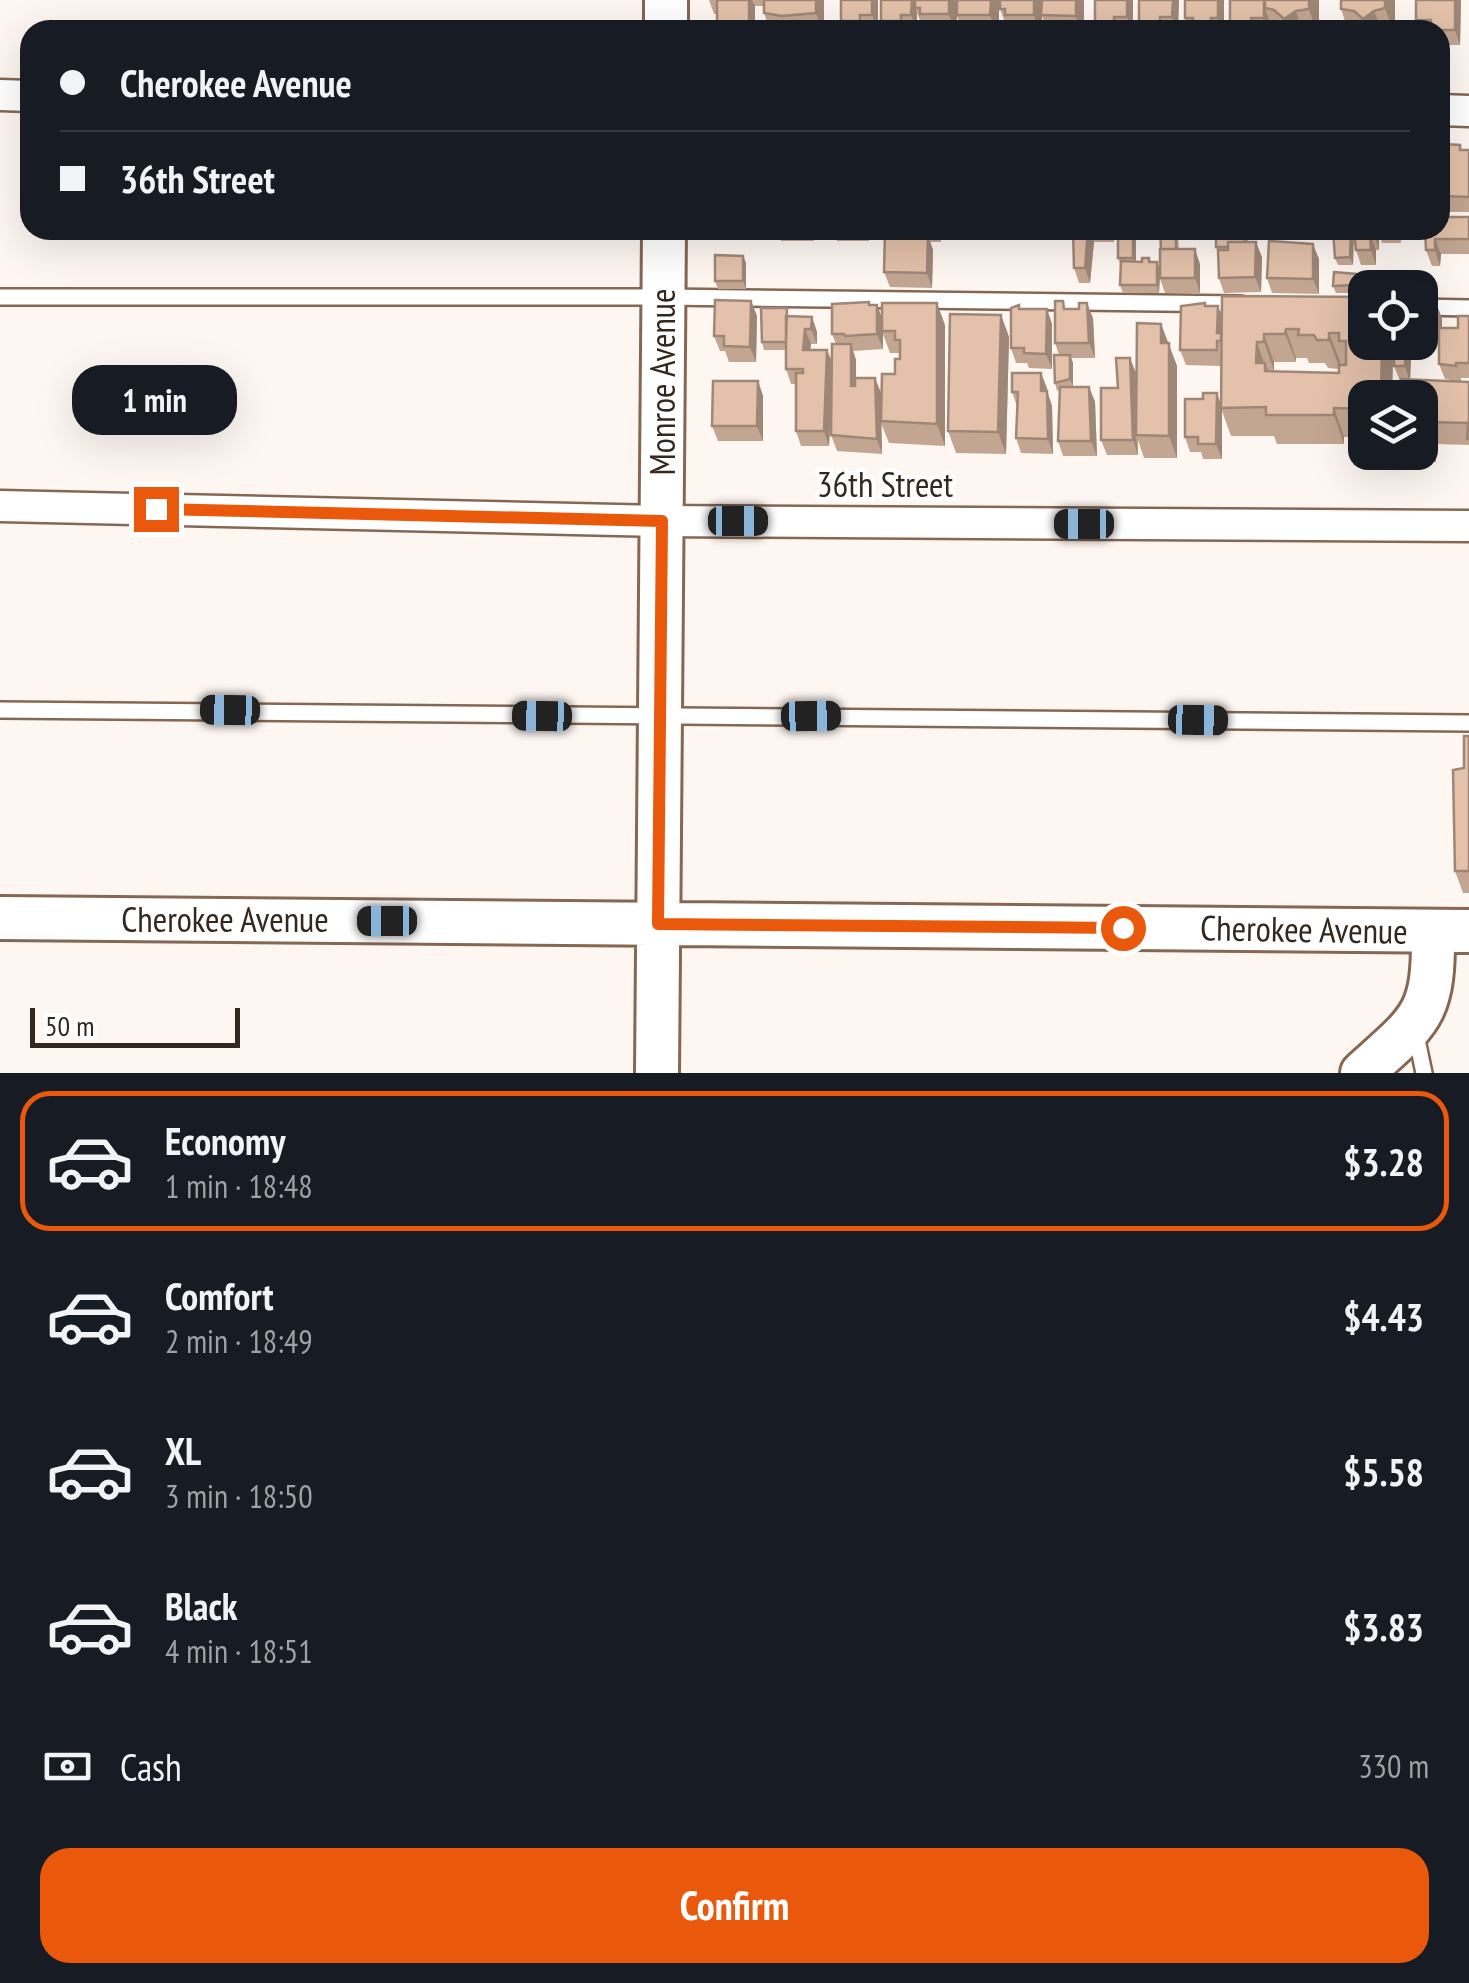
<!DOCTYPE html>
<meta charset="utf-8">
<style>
body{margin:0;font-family:"PT Sans Narrow",sans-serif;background:#242831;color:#f1f3f6;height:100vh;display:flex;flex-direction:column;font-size:38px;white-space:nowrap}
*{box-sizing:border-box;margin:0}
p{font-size:32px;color:#9ea1a6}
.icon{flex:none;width:55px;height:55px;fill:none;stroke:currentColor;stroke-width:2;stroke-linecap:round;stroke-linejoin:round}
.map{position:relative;height:1073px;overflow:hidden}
.panel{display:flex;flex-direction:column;background:#171b24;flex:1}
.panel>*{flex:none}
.hud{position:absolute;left:20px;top:20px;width:1430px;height:220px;border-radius:30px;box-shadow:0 10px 40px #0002;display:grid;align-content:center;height:220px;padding:0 40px;background:#171b24}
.tools{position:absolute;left:1348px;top:270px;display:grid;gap:20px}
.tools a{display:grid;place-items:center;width:90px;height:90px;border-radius:20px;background:#171b24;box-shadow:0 10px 40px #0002;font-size:50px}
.scale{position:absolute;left:30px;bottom:25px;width:210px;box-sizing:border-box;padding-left:10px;border:5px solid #34271e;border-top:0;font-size:28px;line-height:35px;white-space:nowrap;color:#34271e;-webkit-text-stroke:8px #fff;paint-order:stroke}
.end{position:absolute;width:45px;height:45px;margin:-22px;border:12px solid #ea580c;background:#fff;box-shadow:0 0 0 5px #fff}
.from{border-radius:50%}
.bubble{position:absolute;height:70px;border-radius:30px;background:#171b24;box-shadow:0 10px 40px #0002;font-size:32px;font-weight:700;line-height:70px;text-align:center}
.car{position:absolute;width:30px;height:60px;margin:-30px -15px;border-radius:12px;box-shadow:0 0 8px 2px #0007;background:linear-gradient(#222 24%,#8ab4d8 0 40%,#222 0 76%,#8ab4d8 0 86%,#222 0)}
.hud b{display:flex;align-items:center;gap:35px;height:95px;font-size:38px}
.hud b+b{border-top:2px solid #363941}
.hud i{width:25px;height:25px;background:#f1f3f6}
ul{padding:18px 0 0;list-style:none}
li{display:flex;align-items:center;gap:30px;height:140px;margin:0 20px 15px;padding:0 20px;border:5px solid transparent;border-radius:30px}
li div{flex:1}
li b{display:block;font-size:38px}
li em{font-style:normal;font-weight:700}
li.on{border-color:#ea580c}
li>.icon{width:90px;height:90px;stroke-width:1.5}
.pay{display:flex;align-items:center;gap:25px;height:110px;padding:0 40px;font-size:38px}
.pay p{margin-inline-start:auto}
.cta{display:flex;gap:20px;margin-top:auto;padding:20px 40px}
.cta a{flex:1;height:115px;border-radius:30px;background:#ea580c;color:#fff;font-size:40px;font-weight:700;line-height:115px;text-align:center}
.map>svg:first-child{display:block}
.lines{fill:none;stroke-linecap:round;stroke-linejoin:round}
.lane-casing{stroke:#856752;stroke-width:20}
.street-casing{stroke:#856752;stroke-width:35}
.secondary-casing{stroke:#856752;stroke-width:48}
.lane{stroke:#fff;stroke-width:15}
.street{stroke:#fff;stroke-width:30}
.secondary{stroke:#fff;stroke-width:42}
.wall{fill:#c3a692;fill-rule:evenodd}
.shaded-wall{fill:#9f8777}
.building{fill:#e3c1aa;stroke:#9f8777;stroke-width:2.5;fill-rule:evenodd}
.route{stroke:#ea580c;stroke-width:12}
.labels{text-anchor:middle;stroke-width:9;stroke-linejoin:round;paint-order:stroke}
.street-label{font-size:35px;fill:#34271e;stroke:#fff}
</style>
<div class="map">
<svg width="1469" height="1073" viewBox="0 0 1469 1073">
<rect width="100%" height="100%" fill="#fdf6f1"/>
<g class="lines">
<g class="lane-casing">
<path id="lane" d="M0,297H663L1241,304
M1420,307L1469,308
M0,710L1469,723
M1415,1030L1424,1073"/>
</g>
<g class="street-casing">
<path id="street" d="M0,95L30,96
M1440,110L1469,111
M0,506L661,521L1469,526"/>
</g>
<g class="secondary-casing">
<path id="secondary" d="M666,30V0
M0,918L1469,931
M657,1073L664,230
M1362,1073C1422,1019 1434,1015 1433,931"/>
</g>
<use href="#lane" class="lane"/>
<use href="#street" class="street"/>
<use href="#secondary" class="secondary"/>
</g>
<path class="wall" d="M709,0H824V30H770L764,13V6H755V30H717V14H714Z
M878,0V30H845L841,21Z
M881,0H999V30H962L957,16V30H923L917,12V30H884L881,21Z
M1000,0H1084V30H1047L1042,16V30H1008L1000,9Z
M1133,0V30H1097L1095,24Z
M1179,0L1178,30H1141L1139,24Z
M1224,0V30H1189L1185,18Z
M1230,0H1319V30H1272L1270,23V30H1231L1230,25Z
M1395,0V30H1348L1341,9Z
M1461,0L1460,45H1440V30H1420L1416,20Z
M1460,145L1462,150H1469V212H1447L1449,217H1469V254H1441L1440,266H1432L1426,250L1440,230V150Z
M777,230H814V241H781Z
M833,230H874H869V241H837Z
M905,230H941V242H930L933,250L932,288L890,287L884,272L906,233Z
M959,230H996V240L963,239Z
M1031,230H1066V240H1035Z
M1073,230H1114V242H1094L1090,283H1079L1074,268Z
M1134,230L1136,236V262H1142L1149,258L1151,262H1157L1160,269L1176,230L1178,236L1179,249L1200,264V293H1165L1160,279L1159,293H1123L1120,285L1121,266L1118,258Z
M1248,230V242L1262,257L1261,292L1224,293L1219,278L1218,253L1216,247Z
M1354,230L1353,265H1338L1335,258Z
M1354,230H1379V250H1376V265H1361L1356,250Z
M1401,230V243H1382L1379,235Z
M743,256L746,263V289H718L715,281Z
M1319,259V294L1272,293L1267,278Z
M1356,274L1358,282V293H1336L1333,286Z
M1365,297V342H1388L1393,355L1392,398H1365V437H1344V444H1277L1274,436H1231L1222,411V459H1203L1201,452H1190L1185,437L1203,399L1217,393L1221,405V366L1186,365L1180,350L1205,303L1206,306H1218L1222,317ZM1296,358H1307L1309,363H1325L1328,368L1339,369V373L1269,371H1274V362H1296Z
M751,301L757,316L756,362H729L725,351H720L714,336Z
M1420,303L1442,318V328H1458L1469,316V378H1461V381L1469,382V445L1436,444V462L1407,461L1404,452H1420V398L1400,381L1394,366V342H1420ZM1424,340H1439V364L1445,379L1459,381L1410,380L1411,356H1424Z
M870,305L882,317L945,325V446L889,443L881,423L882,454L837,451L831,435L832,396L829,446H801L796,431V384H791L786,369V350H764L762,342L790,316L812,317L817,332V344H811L810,350H827L832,362L836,344L832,334ZM883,334L890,353H900V359L895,374L881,393L875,378H856V360L853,351L883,349Z
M1021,309H1047L1052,324V369L1029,368L1027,363H1016L1011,348Z
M1001,315L1009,337L1006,454L956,453L948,431Z
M1093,318L1095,358H1071L1073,363V387H1089L1095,402L1097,456H1063L1058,441L1060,390L1057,391L1055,383L1059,355L1055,343Z
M1161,324L1177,366V458H1144L1138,440V455H1107L1101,440L1118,388L1136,373V394Z
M1041,373L1052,406L1053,454L1021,453L1016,438L1017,406L1012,392Z
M758,381L763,396V441H718L712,426Z
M1469,736V893H1463L1455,871L1464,768Z"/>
<path class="shaded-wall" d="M749,0H752L755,6V30H751L749,24Z
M816,0H824V30H822L816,13Z
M872,0H878V30L872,15Z
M912,0H917L915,8L917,12V30L911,15Z
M949,0H957V30H954L949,14Z
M991,0H999V30H996L990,15Z
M1034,0H1042V30H1039L1034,15Z
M1076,0H1084V30H1081L1076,16Z
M1127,0H1133V30L1127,17Z
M1173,0H1179L1178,30L1172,17Z
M1218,0H1224V30L1218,18Z
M1309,0H1319V30H1316L1309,9Z
M1385,0H1395V30H1393L1385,8Z
M1455,0H1461L1460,45L1455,30Z
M1265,8L1270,23V30L1264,18Z
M1296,11L1302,30H1288L1284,19Z
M1374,11L1382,30H1367L1363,19Z
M1088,230L1094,242L1090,283L1085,268Z
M1134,230L1136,236V266L1133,258Z
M1351,230H1354L1353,265L1350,257Z
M1374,230H1379V250L1374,234Z
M1370,234L1376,250V265L1371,250Z
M928,235L933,250L932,288L927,273Z
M1435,239L1441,254L1440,266L1435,250Z
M1256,242L1262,257L1261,292L1255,277Z
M1313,244L1319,259V294L1313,279Z
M1195,249L1200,264V293L1195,278Z
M743,256L746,263V289L743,281Z
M1157,262L1160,270L1159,293L1157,285Z
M751,301L757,316L756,362L750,347Z
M937,303L945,325V446L937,424Z
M1087,303L1093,318L1095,358L1089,343Z
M1436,303L1442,318V340L1436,324Z
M877,305L883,320V349L877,334Z
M1218,306L1223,322L1226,356L1217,333Z
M1047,309L1052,324V369L1046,354Z
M1001,315L1009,337L1006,454L998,432Z
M812,317L817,332V344L811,329Z
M1161,324L1177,366V458L1169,436L1161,343Z
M805,329L811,344L809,365L803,350Z
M1286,329L1296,358V362L1285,334Z
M1420,329L1424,340V356L1419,342Z
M1329,333L1340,361V369L1329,340Z
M1264,334L1274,362V371L1264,342Z
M1257,342L1265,366V363L1276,391L1256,363Z
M1382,342H1388L1393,355L1392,398H1381Z
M1406,342L1411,356L1410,382L1405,366Z
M851,344L856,360V402L851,386Z
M827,350L833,365L829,446L824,431Z
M1070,355L1073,363V387L1070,379Z
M1130,358L1136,373L1138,435H1136L1138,455L1133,440Z
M1041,373L1047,388V406L1041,391Z
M875,378L881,393L882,454L877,439Z
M758,381L763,396V441L757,426Z
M1089,387L1095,402L1097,456L1091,441Z
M1047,391L1052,406L1053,454L1048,439Z
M1217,393L1222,408V459L1216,444Z
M1334,408L1344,437V444L1334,415Z
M1428,422L1436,444V462L1428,440Z"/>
<path class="building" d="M717,0H749V24H739V30H717Z
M764,0H816V13L782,16L764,13Z
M841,0H872V15H860V21H841Z
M881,0H912L911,15H901V21H881Z
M915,0H949V14H920V8H915Z
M957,0H991L990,15H957Z
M1000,0H1034V15H1005V9H1000Z
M1042,0H1076V16L1041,15Z
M1095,0H1127V17H1114V24H1095Z
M1139,0H1173L1172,17H1160V24H1139Z
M1185,0H1218V18H1211L1210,25H1193V18H1185Z
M1230,0H1264V18H1251V25H1230Z
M1265,0H1309V9L1296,11L1284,19L1274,10L1265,8Z
M1341,0H1385V8L1374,11L1363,19L1354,11L1341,9Z
M1416,0H1455V30H1431V20H1416Z
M1444,144L1460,145V150H1469V197L1440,196V150H1444Z
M1440,203H1444V217H1469V239H1435V250H1426L1425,230H1440Z
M1073,230H1088L1085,268H1074Z
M1118,230H1133V258H1118Z
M1160,230H1176V249H1161Z
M1216,230H1245V242H1228V247H1216Z
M1333,230H1351L1350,257L1335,258Z
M1354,230H1374V234H1370L1371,250H1356Z
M1379,230H1398V236L1379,235Z
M885,232L928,235L927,273L884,272Z
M1269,241L1313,244V279L1267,278Z
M1228,242H1256L1255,277L1219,278L1218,250H1228Z
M1160,249H1195V278H1160Z
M715,255L743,256V281H715Z
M1142,258H1149V262H1157V285H1120L1121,261L1142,262Z
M1334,272L1356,274L1355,285L1333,286Z
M1222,296L1365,297V342H1382L1381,398H1365V409L1334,408V415H1266V407L1221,408ZM1286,329H1299L1298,335H1314L1317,340H1329V333H1339V341H1346V365H1339V373L1265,371V363H1256L1257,342H1264V334H1285Z
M715,300L751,301L750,347L724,346V336H714Z
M1055,301H1063L1064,309H1079V303H1087L1089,343H1055Z
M869,302V305H877V334L845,336L844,334H832V304Z
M882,303H937V424L881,421L882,374H895V359H900V340H895V331H882Z
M1205,303V306H1218L1217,333H1221V341H1217V350H1180L1181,306Z
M1420,303H1436V324H1420Z
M1019,305V309H1047L1046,354L1024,353V348H1011V308Z
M761,308H787L786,342H762Z
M950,314L1001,315L998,432L948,431Z
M786,316L812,317L811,329H805L803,350H827L824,431H796V373H803V369H786Z
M1458,316H1469V363H1456V366L1439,364V328H1458Z
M1137,323L1161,324V343H1169V436L1136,435Z
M1394,342H1405V366H1394Z
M832,344H851V386H855V378H875L877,439L831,435Z
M1054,355H1070V379L1055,383Z
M1116,358H1130L1133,440H1101V388H1118Z
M1012,373H1041V391H1047L1048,439L1016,438L1018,392H1012Z
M1401,379L1469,382V439H1467L1468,423L1428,422V440H1420V398H1400Z
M713,381H758L757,426H712Z
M1060,387H1089L1091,441H1058Z
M1203,393H1217L1216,444H1198V437H1185V399H1203Z
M1464,736H1469V871H1455L1453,770L1464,768Z"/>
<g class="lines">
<path class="route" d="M156,509L662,521L658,924L1123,928"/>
</g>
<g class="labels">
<g class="street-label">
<text transform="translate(663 382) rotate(-90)" y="12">Monroe Avenue</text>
<text x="885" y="497">36th Street</text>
<text x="225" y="932">Cherokee Avenue</text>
<text transform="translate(1304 930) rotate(1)" y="12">Cherokee Avenue</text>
</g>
</g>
</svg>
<div class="tools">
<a><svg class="icon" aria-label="locate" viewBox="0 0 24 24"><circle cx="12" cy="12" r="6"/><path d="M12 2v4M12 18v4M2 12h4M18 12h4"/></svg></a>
<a><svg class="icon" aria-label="layers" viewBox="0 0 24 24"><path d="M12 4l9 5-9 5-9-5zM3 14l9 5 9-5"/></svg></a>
</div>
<div class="scale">50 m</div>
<i class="end from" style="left:1123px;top:928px"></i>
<i class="end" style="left:156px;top:509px"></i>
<div class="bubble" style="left:72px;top:365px;width:165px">1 min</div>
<i class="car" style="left:738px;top:521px;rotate:90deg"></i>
<i class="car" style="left:1084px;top:524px;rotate:270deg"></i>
<i class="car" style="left:230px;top:710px;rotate:271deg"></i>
<i class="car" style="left:542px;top:716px;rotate:271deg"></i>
<i class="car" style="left:811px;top:716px;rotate:89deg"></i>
<i class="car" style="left:1198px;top:720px;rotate:91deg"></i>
<i class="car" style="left:387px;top:921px;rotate:270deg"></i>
<div class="hud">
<b><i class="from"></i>Cherokee Avenue</b>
<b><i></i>36th Street</b>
</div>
</div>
<section class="panel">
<ul>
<li class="on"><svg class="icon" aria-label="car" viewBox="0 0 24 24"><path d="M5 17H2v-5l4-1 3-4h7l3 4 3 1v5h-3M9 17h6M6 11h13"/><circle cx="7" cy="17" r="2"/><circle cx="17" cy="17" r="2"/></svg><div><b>Economy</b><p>1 min · 18:48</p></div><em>$3.28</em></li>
<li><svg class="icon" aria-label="car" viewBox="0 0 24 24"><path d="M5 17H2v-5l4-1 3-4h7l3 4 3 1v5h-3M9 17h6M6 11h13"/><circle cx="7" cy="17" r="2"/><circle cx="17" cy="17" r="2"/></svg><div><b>Comfort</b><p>2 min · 18:49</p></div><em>$4.43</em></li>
<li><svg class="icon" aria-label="car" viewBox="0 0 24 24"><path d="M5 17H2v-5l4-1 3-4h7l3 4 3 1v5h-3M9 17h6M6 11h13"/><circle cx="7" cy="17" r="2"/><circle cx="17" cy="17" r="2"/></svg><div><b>XL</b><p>3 min · 18:50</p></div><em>$5.58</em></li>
<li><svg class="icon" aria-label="car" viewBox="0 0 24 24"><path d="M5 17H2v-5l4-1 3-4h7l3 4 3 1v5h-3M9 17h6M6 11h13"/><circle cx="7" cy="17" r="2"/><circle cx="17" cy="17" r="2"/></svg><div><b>Black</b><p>4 min · 18:51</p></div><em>$3.83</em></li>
</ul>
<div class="pay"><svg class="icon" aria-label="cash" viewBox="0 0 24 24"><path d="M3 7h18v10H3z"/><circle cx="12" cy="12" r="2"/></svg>Cash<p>330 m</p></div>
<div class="cta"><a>Confirm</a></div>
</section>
